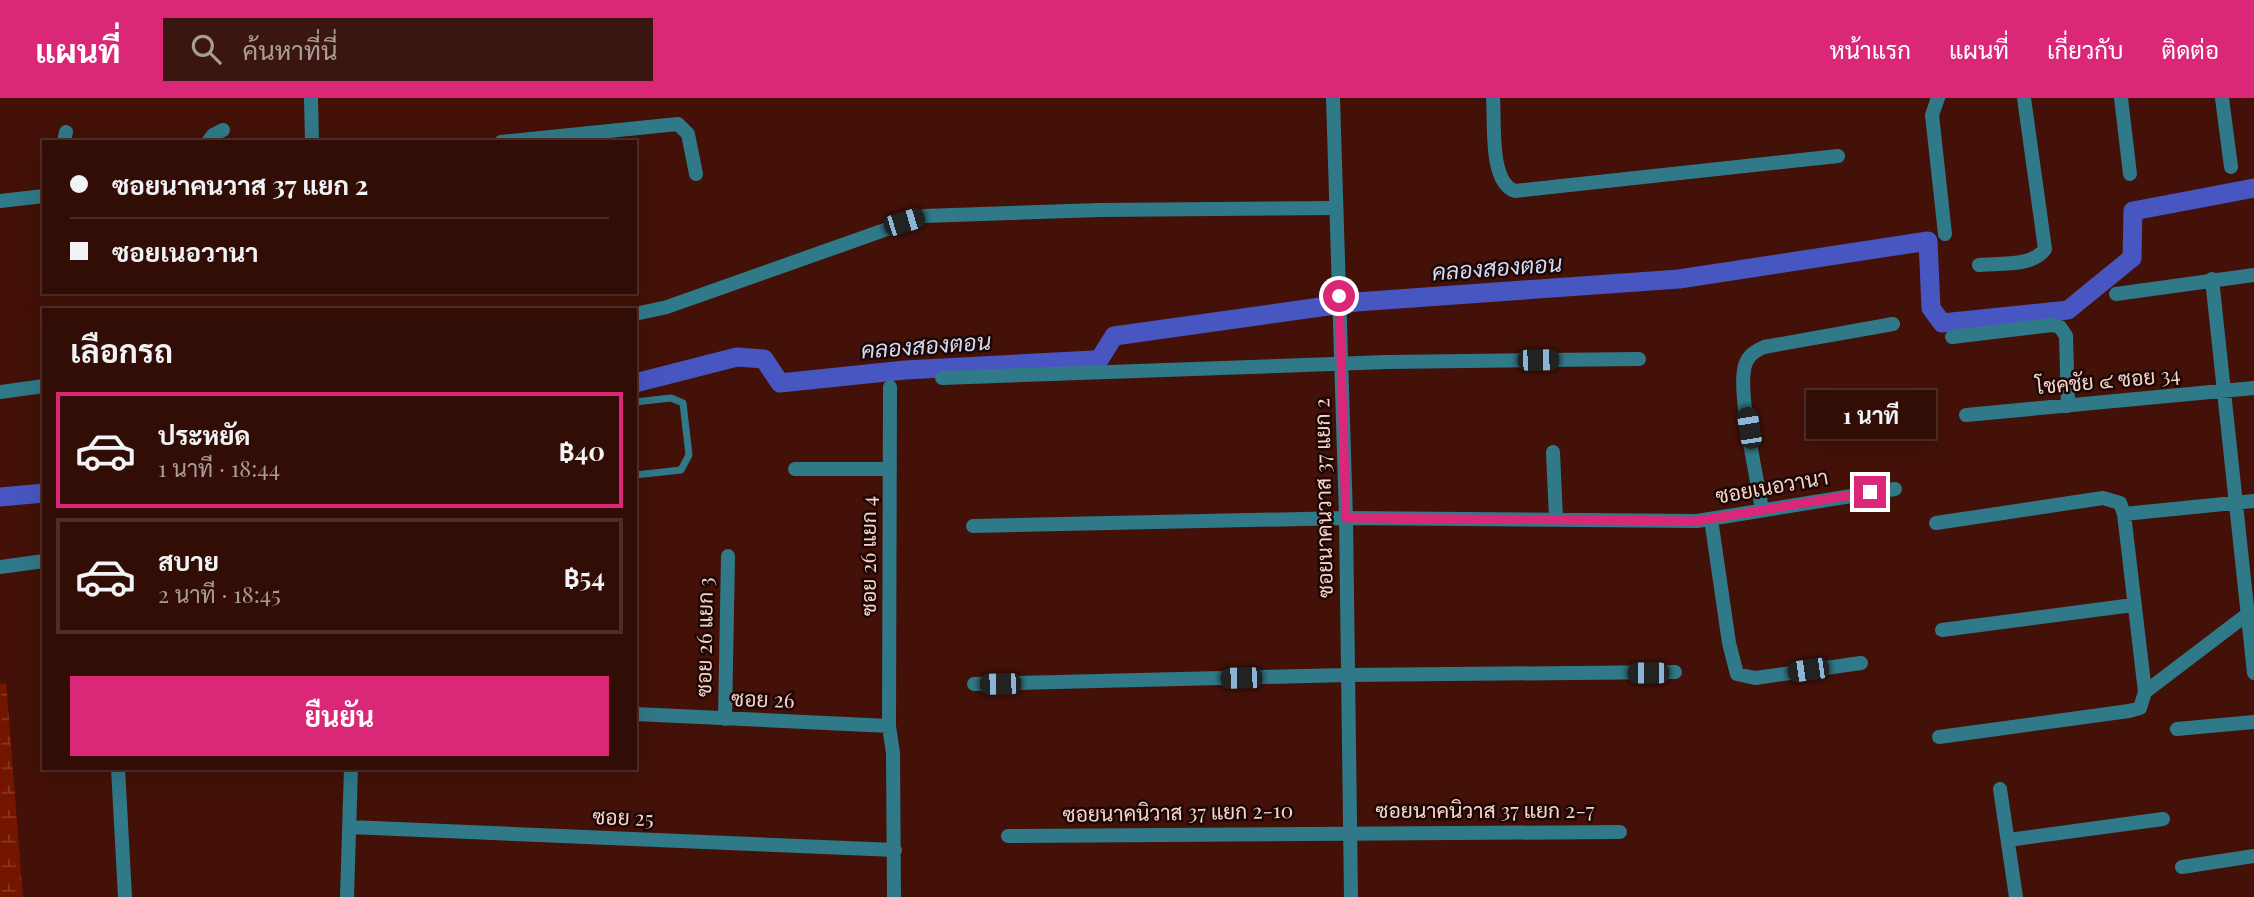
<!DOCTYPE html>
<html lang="th">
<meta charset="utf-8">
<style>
body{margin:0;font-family:"Playfair Display",Sarabun,serif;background:#3a160f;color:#f1f3f6;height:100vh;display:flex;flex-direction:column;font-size:26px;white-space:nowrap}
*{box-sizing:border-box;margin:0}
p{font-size:23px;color:#a89c9a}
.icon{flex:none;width:38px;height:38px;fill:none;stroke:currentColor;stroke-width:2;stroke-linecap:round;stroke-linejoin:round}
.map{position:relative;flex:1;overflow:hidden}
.drawer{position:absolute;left:42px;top:210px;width:595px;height:462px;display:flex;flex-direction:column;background:#320d05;border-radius:0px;box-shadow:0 7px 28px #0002,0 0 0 2px #4d2d27}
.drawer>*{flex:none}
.guide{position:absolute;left:42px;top:42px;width:595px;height:154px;border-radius:0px;box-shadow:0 7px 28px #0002,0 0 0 2px #4d2d27;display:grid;align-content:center;height:154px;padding:0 28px;background:#320d05}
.end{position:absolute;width:32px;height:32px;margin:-16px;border:9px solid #db2777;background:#fff;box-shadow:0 0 0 4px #fff}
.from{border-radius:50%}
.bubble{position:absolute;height:49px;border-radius:0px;background:#320d05;box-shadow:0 7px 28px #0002,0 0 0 2px #4d2d27;font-size:23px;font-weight:700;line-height:49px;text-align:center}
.car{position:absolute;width:21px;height:42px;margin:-21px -10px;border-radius:9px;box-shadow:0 0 5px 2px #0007;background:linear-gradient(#222 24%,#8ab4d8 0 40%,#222 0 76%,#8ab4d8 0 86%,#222 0)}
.guide b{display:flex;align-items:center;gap:24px;height:66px;font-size:26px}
.guide b+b{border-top:2px solid #4d2d27}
.guide i{width:18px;height:18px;background:#f1f3f6}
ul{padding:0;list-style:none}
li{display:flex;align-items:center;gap:21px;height:116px;margin:0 14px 10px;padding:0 14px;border:4px solid #4d2d27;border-radius:0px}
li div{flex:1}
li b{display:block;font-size:26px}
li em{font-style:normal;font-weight:700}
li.active{border-color:#db2777}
li>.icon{width:63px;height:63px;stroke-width:1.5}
h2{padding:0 28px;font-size:32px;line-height:84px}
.button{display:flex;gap:14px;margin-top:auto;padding:14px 28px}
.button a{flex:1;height:80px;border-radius:0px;background:#db2777;color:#fff;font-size:28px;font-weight:700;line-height:80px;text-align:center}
header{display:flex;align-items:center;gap:42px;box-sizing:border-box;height:98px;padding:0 35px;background:#db2777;color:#fff}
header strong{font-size:33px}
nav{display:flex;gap:38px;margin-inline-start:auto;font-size:24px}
.search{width:490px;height:63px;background:#3a160f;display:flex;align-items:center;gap:18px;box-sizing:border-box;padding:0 24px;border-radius:0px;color:#a89c9a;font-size:26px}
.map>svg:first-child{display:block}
.wetland{fill:url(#wetland-marsh)}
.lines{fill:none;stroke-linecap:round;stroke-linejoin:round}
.canal{stroke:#4856c1;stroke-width:19}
.service{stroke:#307988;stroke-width:7}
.minor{stroke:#307988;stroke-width:14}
.tertiary{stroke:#307988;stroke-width:14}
.route{stroke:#db2777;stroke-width:9}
.labels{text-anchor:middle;stroke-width:5;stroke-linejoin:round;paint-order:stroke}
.street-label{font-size:21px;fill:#f6d4cc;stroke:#1c0704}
.water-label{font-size:23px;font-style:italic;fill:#d2d9f5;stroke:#1c0704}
</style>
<header>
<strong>แผนที่</strong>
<div class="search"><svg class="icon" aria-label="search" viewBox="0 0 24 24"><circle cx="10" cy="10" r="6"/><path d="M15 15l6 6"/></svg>ค้นหาที่นี่</div>
<nav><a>หน้าแรก</a><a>แผนที่</a><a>เกี่ยวกับ</a><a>ติดต่อ</a></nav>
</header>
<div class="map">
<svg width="2254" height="799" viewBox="0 0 2254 799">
<defs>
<pattern id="wetland-marsh" width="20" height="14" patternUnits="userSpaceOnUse" patternTransform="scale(1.75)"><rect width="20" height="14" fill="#741500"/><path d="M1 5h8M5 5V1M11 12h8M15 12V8" fill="none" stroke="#883624"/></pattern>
</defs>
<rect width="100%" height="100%" fill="#431107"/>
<path class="wetland" d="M6,585L23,799H0V586Z"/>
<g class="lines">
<path class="canal" d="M635,285L737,259L764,261L780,285L905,272L1093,262H1099L1114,238L1356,204L1679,181L1928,143L1931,210L1942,225L2068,212L2132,160L2133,113L2254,90
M0,399L44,395"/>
<path class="service" d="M635,304L671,300L683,305L689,357L681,372L635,377"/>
<path class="minor" d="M1493,0C1495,25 1489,84 1515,93L1838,58
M1938,0L1932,17L1945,136
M2121,0L2130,76
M2222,0L2231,69
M311,1L312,44
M64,44L66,34
M208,44L213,37L223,32
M501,44L678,26L688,36L696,76
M0,103L44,98
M1979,167C1999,165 2033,169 2045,151L2024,0
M2212,181L2254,575
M2116,196L2254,177
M635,216L667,209L924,118L1100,112L1336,110
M1952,239L2052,227L2060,229L2066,238L2068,308
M942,280L1387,264L1639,261
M890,289L889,628L893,655L894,799
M0,294L44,288
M1966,317L2254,290
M1553,354L1556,420
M795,371H890
M1762,412C1757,379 1739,301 1744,272C1746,259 1753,254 1764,249L1893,226
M2124,416L2254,403
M1711,421L1729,545L1737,576L1755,580L1861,565
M1936,425L2103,400L2120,405L2124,416L2145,594L2140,610L2129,613L1939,639
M973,428L1346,420L1697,423L1895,391
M0,469L44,463
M1942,532L2133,507
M974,586L1348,577L1675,574
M2145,594L2249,515H2254
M635,616L889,628
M725,621L728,458
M2177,631L2254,624
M118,670L125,799
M2000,691L2016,799
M350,729L895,752
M1008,738L1620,734
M2008,742L2163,721
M2182,769L2254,758
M347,799L351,670"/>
<path class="tertiary" d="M1333,0L1346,420L1351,799"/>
</g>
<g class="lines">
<path class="route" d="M1339,198L1346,420L1697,423L1870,394"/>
</g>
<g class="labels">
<g class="street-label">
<text transform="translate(2108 283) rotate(-5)" y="7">โชคชัย ๔ ซอย 34</text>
<text transform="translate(1772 389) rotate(-10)" y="7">ซอยเนอวานา</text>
<text transform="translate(1324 400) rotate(-91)" y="7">ซอยนาคนวาส 37 แยก 2</text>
<text transform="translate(869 458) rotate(-90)" y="7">ซอย 26 แยก 4</text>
<text transform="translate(705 539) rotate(-89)" y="7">ซอย 26 แยก 3</text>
<text transform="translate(763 602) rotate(2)" y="7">ซอย 26</text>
<text x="1485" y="720">ซอยนาคนิวาส 37 แยก 2-7</text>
<text transform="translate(1178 715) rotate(-1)" y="7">ซอยนาคนิวาส 37 แยก 2-10</text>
<text transform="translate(623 720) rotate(2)" y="7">ซอย 25</text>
</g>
<g class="water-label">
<text transform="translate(1497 170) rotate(-4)" y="8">คลองสองตอน</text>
<text transform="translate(926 248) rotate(-4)" y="8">คลองสองตอน</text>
</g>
</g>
</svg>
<i class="end from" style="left:1339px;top:198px"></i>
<i class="end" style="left:1870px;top:394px"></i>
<div class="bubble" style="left:1806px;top:292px;width:130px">1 นาที</div>
<i class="car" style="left:904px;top:124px;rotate:73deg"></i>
<i class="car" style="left:1538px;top:262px;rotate:89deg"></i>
<i class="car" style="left:1749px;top:330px;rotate:351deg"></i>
<i class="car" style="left:1808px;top:572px;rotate:262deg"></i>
<i class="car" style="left:1648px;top:575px;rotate:270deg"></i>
<i class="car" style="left:1241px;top:580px;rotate:269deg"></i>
<i class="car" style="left:1000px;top:586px;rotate:269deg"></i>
<div class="guide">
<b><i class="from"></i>ซอยนาคนวาส 37 แยก 2</b>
<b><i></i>ซอยเนอวานา</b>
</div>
<section class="drawer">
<h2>เลือกรถ</h2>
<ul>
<li class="active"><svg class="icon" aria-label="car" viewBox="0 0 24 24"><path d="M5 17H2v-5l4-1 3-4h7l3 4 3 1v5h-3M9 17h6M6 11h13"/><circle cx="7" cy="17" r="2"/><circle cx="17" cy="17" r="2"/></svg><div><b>ประหยัด</b><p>1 นาที · 18:44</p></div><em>฿40</em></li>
<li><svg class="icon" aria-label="car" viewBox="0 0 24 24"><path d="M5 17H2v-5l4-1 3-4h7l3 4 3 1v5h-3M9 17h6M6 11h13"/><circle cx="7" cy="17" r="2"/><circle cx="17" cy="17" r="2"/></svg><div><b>สบาย</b><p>2 นาที · 18:45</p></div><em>฿54</em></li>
</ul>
<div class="button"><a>ยืนยัน</a></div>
</section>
</div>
